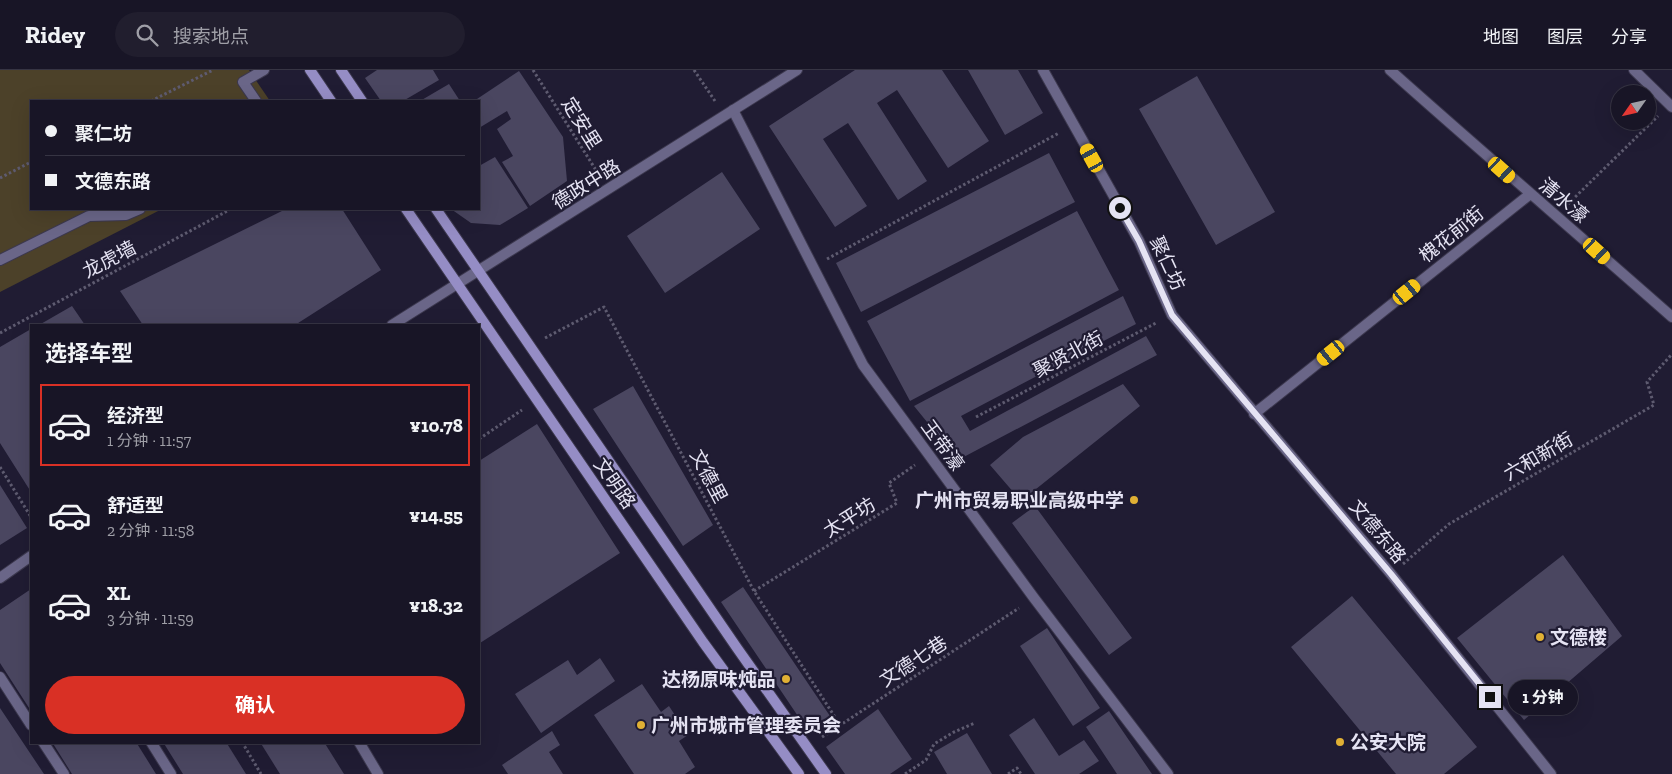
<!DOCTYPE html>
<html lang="zh">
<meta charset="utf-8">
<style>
body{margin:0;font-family:"Zilla Slab","Noto Sans SC",serif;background:#211e2e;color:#f1f3f6;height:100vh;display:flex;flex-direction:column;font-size:19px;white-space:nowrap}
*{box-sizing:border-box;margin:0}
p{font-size:16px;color:#9f9fa7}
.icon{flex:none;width:28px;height:28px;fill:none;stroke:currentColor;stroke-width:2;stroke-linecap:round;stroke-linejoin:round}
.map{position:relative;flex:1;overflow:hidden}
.details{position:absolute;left:30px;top:254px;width:450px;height:420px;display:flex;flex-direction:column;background:#181526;border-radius:0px;box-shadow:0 5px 20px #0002,0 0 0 1px #363443}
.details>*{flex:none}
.top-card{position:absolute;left:30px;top:30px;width:450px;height:110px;border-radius:0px;box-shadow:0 5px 20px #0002,0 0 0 1px #363443;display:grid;align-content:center;height:110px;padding:0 15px;background:#181526}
.needle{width:32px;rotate:236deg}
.fabs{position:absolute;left:1611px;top:15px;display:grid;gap:10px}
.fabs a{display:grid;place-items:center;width:45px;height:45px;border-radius:50%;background:#181526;box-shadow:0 5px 20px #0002,0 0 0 1px #363443;font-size:25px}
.end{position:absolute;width:22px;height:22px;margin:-11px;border:6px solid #e5e3f3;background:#111;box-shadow:0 0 0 2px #111}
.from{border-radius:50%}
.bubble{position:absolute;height:35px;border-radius:18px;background:#181526;box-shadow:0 5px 20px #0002,0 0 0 1px #363443;font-size:16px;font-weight:700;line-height:35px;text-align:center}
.car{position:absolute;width:15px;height:30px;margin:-15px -8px;border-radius:6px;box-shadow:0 0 4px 1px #0007;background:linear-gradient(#f5c518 24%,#345 0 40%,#f5c518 0 76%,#345 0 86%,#f5c518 0)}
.top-card b{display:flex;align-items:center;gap:18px;height:48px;font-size:19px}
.top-card b+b{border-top:1px solid #363443}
.top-card i{width:12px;height:12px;background:#f1f3f6}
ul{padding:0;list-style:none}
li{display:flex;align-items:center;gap:15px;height:82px;margin:0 10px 8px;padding:0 5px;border:2px solid transparent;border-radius:0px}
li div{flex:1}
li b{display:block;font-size:19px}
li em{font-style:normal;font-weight:700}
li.active{border-color:#d93025}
li>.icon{width:45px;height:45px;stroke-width:1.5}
h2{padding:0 15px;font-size:22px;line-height:60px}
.button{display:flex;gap:10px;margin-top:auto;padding:10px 15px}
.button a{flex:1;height:58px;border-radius:30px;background:#d93025;color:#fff;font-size:20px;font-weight:700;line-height:58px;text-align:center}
header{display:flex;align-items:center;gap:30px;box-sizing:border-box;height:70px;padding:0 25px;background:#181526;border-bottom:1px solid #363443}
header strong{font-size:24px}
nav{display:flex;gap:28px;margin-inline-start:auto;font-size:18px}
.search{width:350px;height:45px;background:#211e2e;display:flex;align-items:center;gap:12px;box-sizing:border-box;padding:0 18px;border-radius:28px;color:#9f9fa7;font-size:19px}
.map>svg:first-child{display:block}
.green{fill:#4c4129}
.building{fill:#4a4660}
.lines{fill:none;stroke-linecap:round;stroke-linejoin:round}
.service-casing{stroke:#3c384e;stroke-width:12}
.minor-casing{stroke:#3c384e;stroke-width:12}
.tertiary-casing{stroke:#3c384e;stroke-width:12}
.secondary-casing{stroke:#3c384e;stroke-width:12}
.path{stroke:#5e5b70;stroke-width:3;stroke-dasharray:2.5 2.5;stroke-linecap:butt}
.service{stroke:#6a6688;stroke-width:10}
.minor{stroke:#6a6688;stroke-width:10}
.tertiary{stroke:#6a6688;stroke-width:10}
.secondary{stroke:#958dc5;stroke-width:10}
.route{stroke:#e5e3f3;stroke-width:6}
.poi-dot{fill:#e0b034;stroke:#201c33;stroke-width:2}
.labels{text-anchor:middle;stroke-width:4.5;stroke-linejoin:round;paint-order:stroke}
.street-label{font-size:19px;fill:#e5e3f3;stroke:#201c33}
.poi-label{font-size:19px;font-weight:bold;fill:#e5e3f3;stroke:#201c33;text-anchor:start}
</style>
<header>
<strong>Ridey</strong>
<div class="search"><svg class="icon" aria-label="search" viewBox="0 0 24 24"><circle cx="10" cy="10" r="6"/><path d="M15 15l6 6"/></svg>搜索地点</div>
<nav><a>地图</a><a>图层</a><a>分享</a></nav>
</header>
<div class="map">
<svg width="1672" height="704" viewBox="0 0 1672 704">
<rect width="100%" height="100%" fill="#201c33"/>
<path class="green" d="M0,0H249L270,31H31V139H162L0,222Z"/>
<path class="building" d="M377,0H433L439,10L403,31H381L365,8Z
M855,0H942L989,71L948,98L897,20L877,33L927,111L898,130L848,53L823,69L867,136L835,157L769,56Z
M968,0H1018L1043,43L1005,65Z
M519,1L563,67L567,111L530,136L502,92L513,86L497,59L511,49L507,41L479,58V31H474Z
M1197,6L1275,142L1216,175L1139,39Z
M449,14L460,31H420Z
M1049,83L1075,132L861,242L836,193Z
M495,87L528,138L500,155L471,153L451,139H479V96Z
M722,102L760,159L665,223L627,166Z
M286,139H342L381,200L295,255H143L120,221Z
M1077,141L1119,220L910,331L867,251Z
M1123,226L1136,254L961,346L970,361L1146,266L1157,285L958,390L914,336Z
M72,236L85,255H39Z
M31,259V422L0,373V277Z
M1123,314L1140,336L1021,431L990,395L1023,367Z
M633,316L713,455L683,476L593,339Z
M537,354L620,483L480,573L479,391Z
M0,415L27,458L0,475Z
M1035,436L1132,568L1109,585L1012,453Z
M1563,485L1622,566L1524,650L1457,568Z
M743,517L832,649L810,664L721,532Z
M31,519V641L0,593V540Z
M1352,526L1477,677L1444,704H1396L1291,577Z
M1047,558L1100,638L1073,656L1020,576Z
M600,588L615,611L541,663L515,624L568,590L577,605Z
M642,614L661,642L669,636L688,665L679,671L695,697L685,704H634L594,645Z
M0,638L44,704H0Z
M878,639L912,689L890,704H845L826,677Z
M1109,641L1152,704H1117L1086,657Z
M1034,648L1059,686L1084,670L1099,691L1079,704H1035L1009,665Z
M552,661L560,675L549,682L563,704H508L502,695Z
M967,663L992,704H947L934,682Z
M52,672H136L156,704H72Z
M163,672H226L246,704H183Z
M260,672H324L344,704H280Z"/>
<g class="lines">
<g class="service-casing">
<path id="service" d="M1390,0C1483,83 1578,164 1672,247
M256,31L243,12L264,0
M733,40L863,295L1034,528L1168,704
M0,190L89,146L126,145L140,139
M1254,344L1529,125
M0,607L31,655
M43,672L64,704
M151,672L171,704"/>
</g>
<g class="minor-casing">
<path id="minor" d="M1043,0L1139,171L1172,245L1391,504L1551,704
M359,672L378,704"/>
</g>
<g class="tertiary-casing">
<path id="tertiary" d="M1634,0L1672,37
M392,255L797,0
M0,508L31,486"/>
</g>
<g class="secondary-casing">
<path id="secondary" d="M310,0L331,31
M341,0L362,31
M406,139L703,572L799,704
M436,139L737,578L826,704"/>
</g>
<path class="path" d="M533,0L599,105
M694,0L715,31
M151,31L213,0
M0,108L31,92
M1568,134L1658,46
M827,189L1059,63
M0,263L231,139
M545,268L604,237L754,521L840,655
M976,347L1156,253
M479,369L522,340
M0,397L31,447
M1403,494L1449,454L1654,335L1647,312L1672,284
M754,521L897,433L889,413L915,395
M822,667L1019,538
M242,672L261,704
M905,704L926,690L934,674L954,662L975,653
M1008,704L1017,698L1021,704"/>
<use href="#service" class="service"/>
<use href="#minor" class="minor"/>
<use href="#tertiary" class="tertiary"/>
<use href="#secondary" class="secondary"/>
</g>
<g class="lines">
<path class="route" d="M1120,138L1139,171L1172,245L1391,504L1490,627"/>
</g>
<g class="poi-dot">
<circle cx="1134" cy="430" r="5"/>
<circle cx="1540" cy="567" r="5"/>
<circle cx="786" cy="609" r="5"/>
<circle cx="641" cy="655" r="5"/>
<circle cx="1340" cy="672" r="5"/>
</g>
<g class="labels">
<g class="street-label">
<text transform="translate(582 53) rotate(58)" y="7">定安里</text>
<text transform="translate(586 114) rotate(-32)" y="7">德政中路</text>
<text transform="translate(1564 130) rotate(40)" y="7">清水濠</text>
<text transform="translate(1451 164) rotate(-39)" y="7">槐花前街</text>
<text transform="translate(109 189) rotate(-28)" y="7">龙虎墙</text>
<text transform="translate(1168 193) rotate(65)" y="7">聚仁坊</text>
<text transform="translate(1068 284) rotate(-28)" y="7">聚贤北街</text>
<text transform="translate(943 375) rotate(54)" y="7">玉带濠</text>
<text transform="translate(1538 386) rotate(-30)" y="7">六和新街</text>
<text transform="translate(709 406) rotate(62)" y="7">文德里</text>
<text transform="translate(615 413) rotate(55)" y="7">文明路</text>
<text transform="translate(849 447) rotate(-32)" y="7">太平坊</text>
<text transform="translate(1378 461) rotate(50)" y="7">文德东路</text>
<text transform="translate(913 591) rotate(-33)" y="7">文德七巷</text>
</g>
<g class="poi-label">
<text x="1124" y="437" text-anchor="end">广州市贸易职业高级中学</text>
<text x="1550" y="574">文德楼</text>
<text x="776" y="616" text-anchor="end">达杨原味炖品</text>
<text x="651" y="662">广州市城市管理委员会</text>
<text x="1350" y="679">公安大院</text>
</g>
</g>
</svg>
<div class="fabs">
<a><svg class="needle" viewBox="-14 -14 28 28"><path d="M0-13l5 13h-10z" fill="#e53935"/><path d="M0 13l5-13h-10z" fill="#9f9fa7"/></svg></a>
</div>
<i class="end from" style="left:1120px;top:138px"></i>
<i class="end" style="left:1490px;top:627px"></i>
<div class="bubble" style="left:1508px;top:610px;width:70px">1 分钟</div>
<i class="car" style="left:1092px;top:88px;rotate:331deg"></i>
<i class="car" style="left:1502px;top:100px;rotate:132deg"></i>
<i class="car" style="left:1597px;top:181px;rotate:132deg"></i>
<i class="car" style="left:1407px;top:222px;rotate:51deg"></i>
<i class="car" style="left:1331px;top:283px;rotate:231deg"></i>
<div class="top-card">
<b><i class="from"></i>聚仁坊</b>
<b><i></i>文德东路</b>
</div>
<section class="details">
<h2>选择车型</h2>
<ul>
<li class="active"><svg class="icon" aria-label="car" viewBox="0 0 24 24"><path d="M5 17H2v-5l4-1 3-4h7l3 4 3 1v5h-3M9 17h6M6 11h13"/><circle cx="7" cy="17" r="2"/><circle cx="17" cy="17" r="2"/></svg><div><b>经济型</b><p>1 分钟 · 11:57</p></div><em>¥10.78</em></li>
<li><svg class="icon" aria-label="car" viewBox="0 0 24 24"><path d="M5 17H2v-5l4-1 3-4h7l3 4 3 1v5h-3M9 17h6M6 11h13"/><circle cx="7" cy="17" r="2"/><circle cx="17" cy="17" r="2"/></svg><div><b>舒适型</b><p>2 分钟 · 11:58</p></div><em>¥14.55</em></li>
<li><svg class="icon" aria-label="car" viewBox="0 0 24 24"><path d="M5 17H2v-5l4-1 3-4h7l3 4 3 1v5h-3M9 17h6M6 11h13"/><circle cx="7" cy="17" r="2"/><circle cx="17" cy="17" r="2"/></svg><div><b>XL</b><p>3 分钟 · 11:59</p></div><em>¥18.32</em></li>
</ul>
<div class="button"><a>确认</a></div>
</section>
</div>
